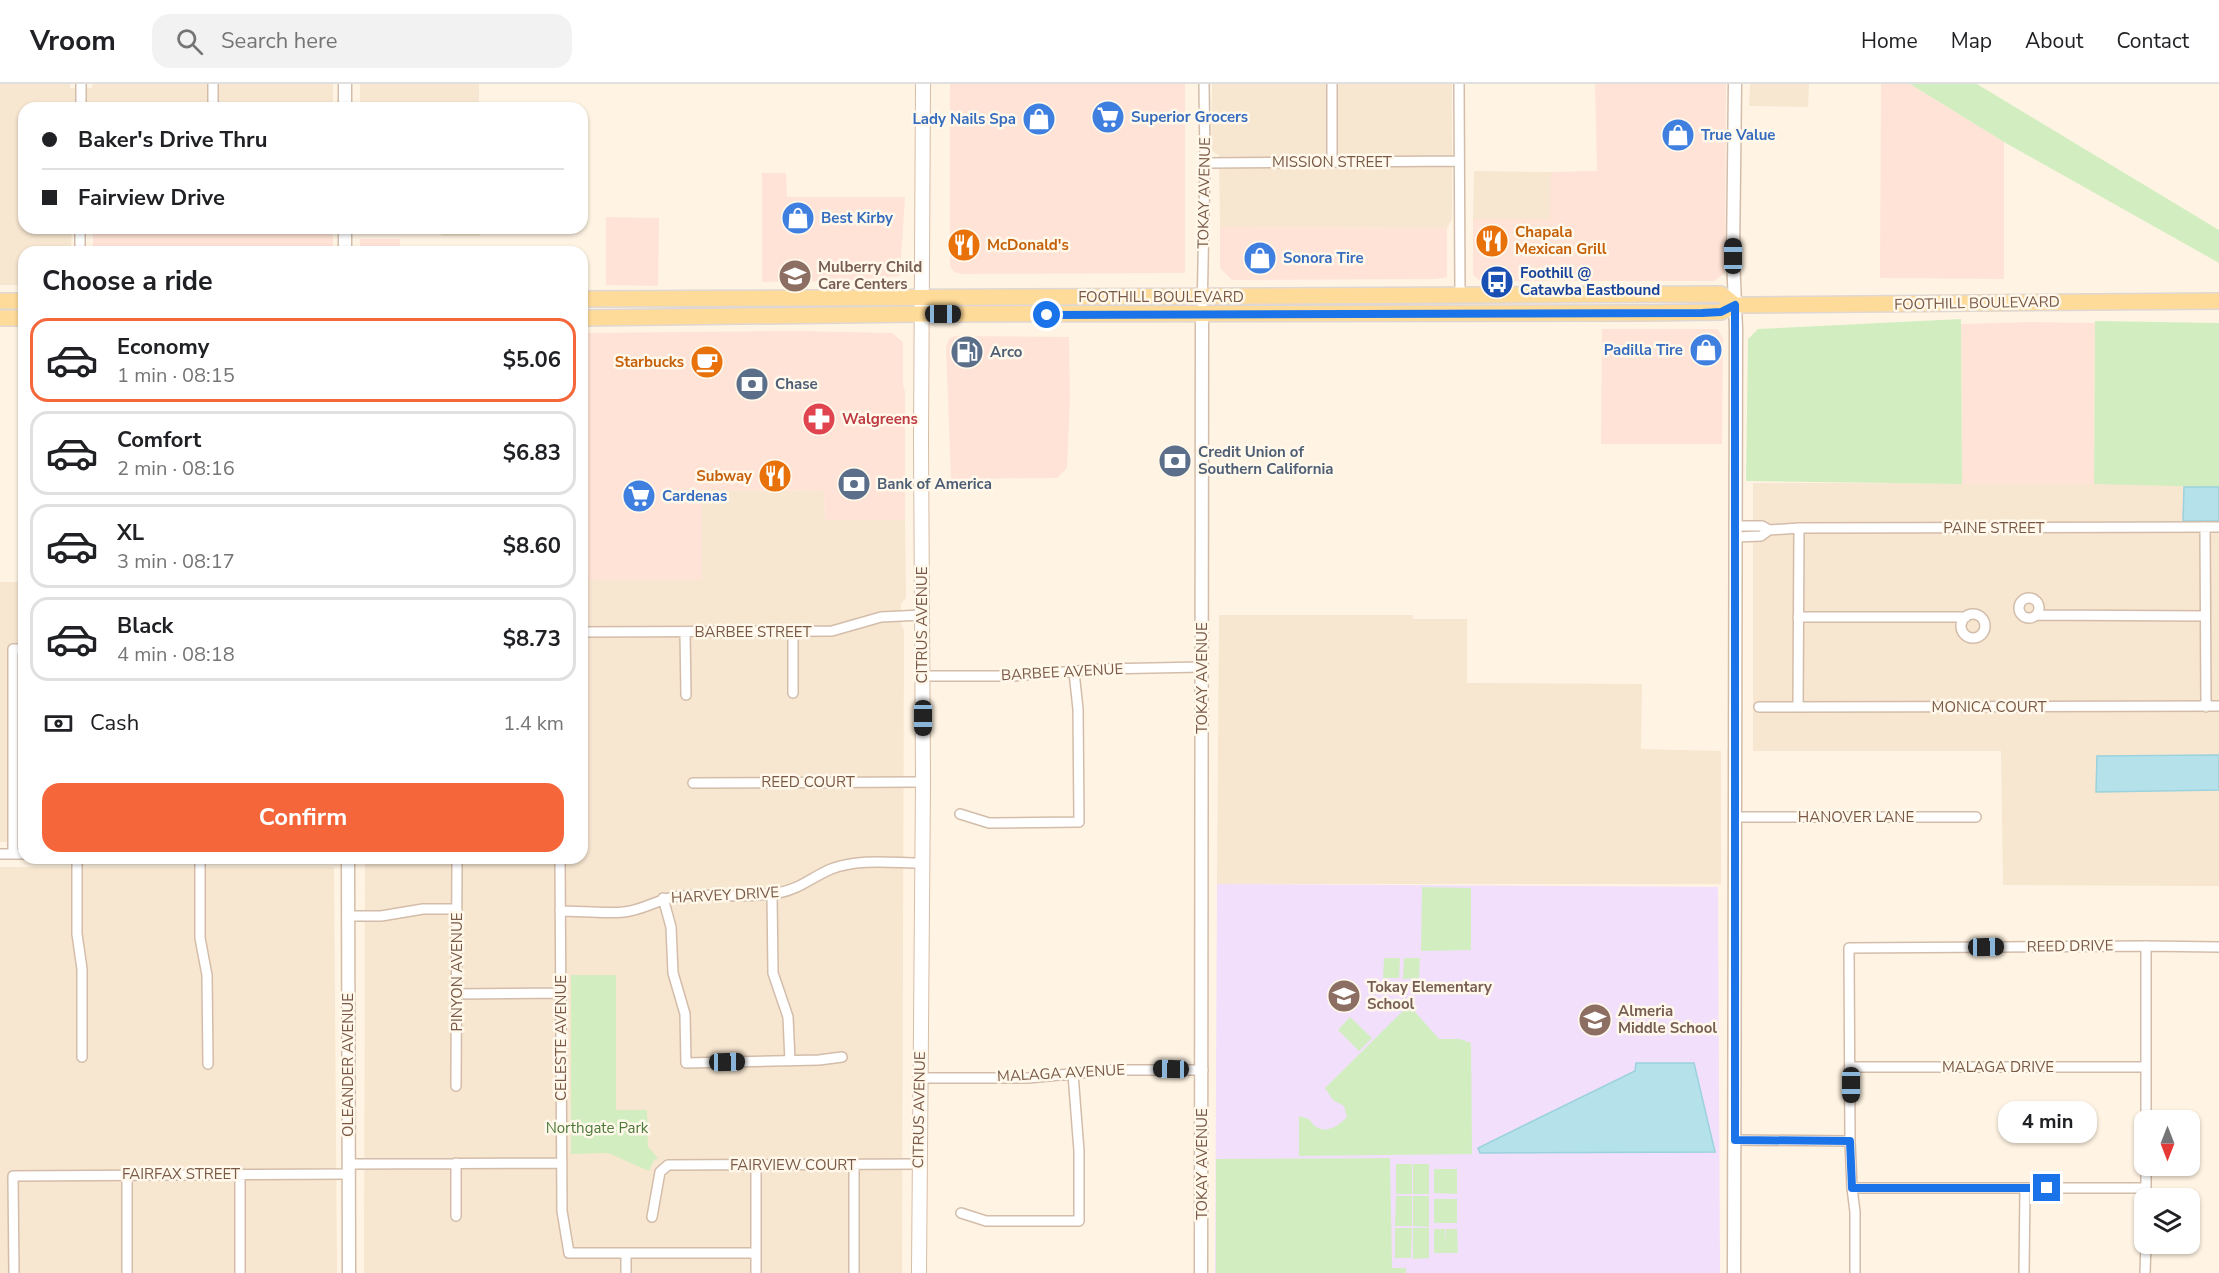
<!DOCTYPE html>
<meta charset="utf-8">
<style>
body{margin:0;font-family:"Nunito Sans",sans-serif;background:#f2f2f2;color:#202124;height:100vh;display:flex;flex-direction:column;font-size:22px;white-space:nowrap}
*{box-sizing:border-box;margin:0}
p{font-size:20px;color:#757577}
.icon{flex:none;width:33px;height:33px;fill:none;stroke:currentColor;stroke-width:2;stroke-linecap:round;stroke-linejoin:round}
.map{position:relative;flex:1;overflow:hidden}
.details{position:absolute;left:18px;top:162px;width:570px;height:618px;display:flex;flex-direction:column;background:#fff;border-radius:18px;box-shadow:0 2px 4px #0004}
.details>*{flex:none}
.hud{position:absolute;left:18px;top:18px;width:570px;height:132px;border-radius:18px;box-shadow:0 2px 4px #0004;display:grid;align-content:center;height:132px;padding:0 24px;background:#fff}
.needle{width:39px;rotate:180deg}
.controls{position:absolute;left:2134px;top:1026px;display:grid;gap:12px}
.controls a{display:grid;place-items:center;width:66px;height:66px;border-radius:12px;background:#fff;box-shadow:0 2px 4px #0004;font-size:30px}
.end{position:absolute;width:27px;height:27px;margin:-14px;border:8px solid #1a73e8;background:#fff;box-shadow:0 0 0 3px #fff}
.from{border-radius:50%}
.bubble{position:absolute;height:42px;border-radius:18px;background:#fff;box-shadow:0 2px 4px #0004;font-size:20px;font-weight:700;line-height:42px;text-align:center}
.car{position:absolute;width:18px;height:36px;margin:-18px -9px;border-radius:8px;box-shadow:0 0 4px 2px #0007;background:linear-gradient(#222 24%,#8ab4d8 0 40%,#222 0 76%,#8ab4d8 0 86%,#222 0)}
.hud b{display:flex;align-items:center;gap:21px;height:57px;font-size:22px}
.hud b+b{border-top:2px solid #e0e0e0}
.hud i{width:15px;height:15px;background:#202124}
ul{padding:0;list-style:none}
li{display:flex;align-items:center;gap:18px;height:84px;margin:0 12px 9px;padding:0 12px;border:3px solid #e0e0e0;border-radius:18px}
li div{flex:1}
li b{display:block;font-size:22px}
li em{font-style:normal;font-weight:700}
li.selected{border-color:#f5673b}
li>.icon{width:54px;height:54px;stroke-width:1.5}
h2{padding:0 24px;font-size:27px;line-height:72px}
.pay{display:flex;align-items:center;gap:15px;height:66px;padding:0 24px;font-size:22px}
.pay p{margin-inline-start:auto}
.primary-button{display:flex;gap:12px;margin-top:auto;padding:12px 24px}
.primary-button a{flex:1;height:69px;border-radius:18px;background:#f5673b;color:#fff;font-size:24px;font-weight:700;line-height:69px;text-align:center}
header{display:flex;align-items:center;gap:36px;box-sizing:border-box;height:84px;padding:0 30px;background:#fff;border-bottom:2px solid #e0e0e0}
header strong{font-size:28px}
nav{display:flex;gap:33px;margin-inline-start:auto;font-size:21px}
.search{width:420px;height:54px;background:#f2f2f2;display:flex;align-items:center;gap:15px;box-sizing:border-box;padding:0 21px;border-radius:18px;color:#757577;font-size:22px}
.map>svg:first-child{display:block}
.residential{fill:#f7e6d0}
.commercial{fill:#ffe3d6}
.education{fill:#f1dffb}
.green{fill:#d2eec0}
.water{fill:#b5e2ea;stroke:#9ad2dd;stroke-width:1.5}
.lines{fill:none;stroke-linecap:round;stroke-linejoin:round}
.minor-casing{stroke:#d3bdaa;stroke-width:12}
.tertiary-casing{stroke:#d3bdaa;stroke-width:15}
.secondary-casing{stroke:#d7bda7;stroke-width:16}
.primary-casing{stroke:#dfd7d3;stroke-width:18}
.minor{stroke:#fff;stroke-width:9}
.tertiary{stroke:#fff;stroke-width:12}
.secondary{stroke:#fff;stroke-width:14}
.primary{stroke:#ffdb99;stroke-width:15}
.route{stroke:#1a73e8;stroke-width:8}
.labels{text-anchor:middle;stroke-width:5;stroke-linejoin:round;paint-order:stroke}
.shop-label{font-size:15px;font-weight:bold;fill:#366cbe;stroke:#fff8eb;text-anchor:start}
.street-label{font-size:15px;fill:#795946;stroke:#fff8eb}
.food-label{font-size:15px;font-weight:bold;fill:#c56008;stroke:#fff8eb;text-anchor:start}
.education-label{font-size:15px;font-weight:bold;fill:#785e54;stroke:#fff8eb;text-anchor:start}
.transit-label{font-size:15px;font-weight:bold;fill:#164399;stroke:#fff8eb;text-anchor:start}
.service-label{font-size:15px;font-weight:bold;fill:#4e5e75;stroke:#fff8eb;text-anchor:start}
.health-label{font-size:15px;font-weight:bold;fill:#be3a42;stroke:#fff8eb;text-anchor:start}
.park-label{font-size:15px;fill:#4c7a3a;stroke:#fff8eb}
</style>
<header>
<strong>Vroom</strong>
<div class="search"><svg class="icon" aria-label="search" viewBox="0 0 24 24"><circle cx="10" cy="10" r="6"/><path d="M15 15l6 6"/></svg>Search here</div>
<nav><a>Home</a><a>Map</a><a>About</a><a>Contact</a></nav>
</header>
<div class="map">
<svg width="2219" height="1189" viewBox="0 0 2219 1189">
<rect width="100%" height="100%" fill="#fff4e3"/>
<path class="residential" d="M0,0H70V4H92L93,0H333V24H24V144H72L71,168H24V201H0Z
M360,0H479V24H360Z
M1212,0H1452V135L1447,144L1220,143L1219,71L1211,67Z
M1750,0H1809L1808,23L1749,22Z
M1474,87L1551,88V135H1473Z
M441,144H480V152H441Z
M1753,399L2219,400V802L2003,801L2001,667H1753Z
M702,406L824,407L825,436H905L906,514L901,520V540L904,546L902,1189H364L365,774H582V496H702Z
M0,498H24V758H0Z
M1219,531H1413V535H1467V599L1642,600L1641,665L1721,667V800H1217Z
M0,783H334L337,1189H0Z"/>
<path class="commercial" d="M950,0H1185V189L962,190L954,188L950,182Z
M1595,0H1726L1725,189L1714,197H1480L1475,193L1473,190V135H1550L1551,88L1597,87Z
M1881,0H1910L2004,58V195L1880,194Z
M762,89H786L787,113H905L900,192L837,197L762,198Z
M606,133L659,134L658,202L606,201Z
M1220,143L1447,144V193L1436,195L1232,196L1220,184Z
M93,144H333V168H93Z
M360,155H400V168H360Z
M2030,238L2095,239L2094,400H1962L1961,240Z
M19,245H24V312H19Z
M1602,245H1718L1723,255L1722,360H1601Z
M795,247L892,249L903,258V301L905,308V436H825L824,407L702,406V496H582V249Z
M954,252L1069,253L1070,315L1067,384L1057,394L951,395L946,263L949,255Z"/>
<path class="education" d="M1217,800L1718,803L1720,1189H1215Z"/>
<path class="green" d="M1910,0H1977L2219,146V179L2004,58Z
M1961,235L1962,400L1746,397L1748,255L1758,245Z
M2095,237L2219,239V403L2094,400Z
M1422,803L1471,804V866L1421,867Z
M1384,874H1400L1399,894H1383Z
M1404,874H1420L1419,894L1403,895Z
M571,891H616V1026H647L648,1063L658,1074L654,1076L649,1087L608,1069L571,1070Z
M1409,921L1439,955H1460L1471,959L1472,1070L1299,1072V1032L1309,1035C1319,1052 1335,1046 1347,1033L1344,1022L1333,1016L1325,1004Z
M1350,933L1372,954L1359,967L1338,946Z
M1390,1074L1392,1184H1406V1189H1216V1075Z
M1396,1080H1412V1110H1396Z
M1413,1080H1429V1110H1413Z
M1434,1085H1457V1110L1434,1109Z
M1396,1112H1412V1142H1395Z
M1413,1112H1429V1143L1413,1142Z
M1434,1115H1457V1139H1434Z
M1395,1144H1412L1411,1174H1395Z
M1413,1144H1429V1174L1413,1175Z
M1434,1145H1445L1446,1161V1145H1457L1458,1169H1434Z"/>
<path class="water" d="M2184,403H2219V437H2183Z
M2219,671V706L2096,708L2097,672Z
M1636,979H1694L1715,1068L1480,1069L1478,1064L1635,987Z"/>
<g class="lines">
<g class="minor-casing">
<path id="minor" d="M81,0V24
M213,0V24
M1332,0V78
M1459,0L1460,211
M1205,79L1459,77
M80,144V168
M1202,231L1205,79L1204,0
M1736,442H1762L1769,446L1799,444L2219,443
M2205,443L2206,623
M1736,453L1761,452L1769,446
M2019 524a10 10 0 1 1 20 0a10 10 0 1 1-20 0Z
M1961 542a12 12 0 1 1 24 0a12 12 0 1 1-24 0Z
M2036,531L2205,532
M1798,533H1966
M582,548L832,547L881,533L922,531
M685,548L686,611
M793,548V609
M923,592H1013L1102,585L1202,583
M1759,623L2219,622
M1798,623L1799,444
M693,699L923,698
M960,730L989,739L1079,738L1078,625L1074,588
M1735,733H1976
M0,770H24
M13,770V565H24
M77,774V850L82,885V973
M200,774V854L207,891L208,980
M560,774L562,1127L569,1169H756
M772,810L773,889L788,933L790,977
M663,814L671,843L673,889L685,930L686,979L819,976L842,973
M560,827C581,827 604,830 624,828C645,826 661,813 681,812C713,809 747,815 778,809C800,805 812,793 831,785C859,774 893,779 922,779
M347,832H381L423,825H457
M456,910L561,909
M1851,983H2146
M920,994H1028L1112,986H1203
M456,1002L457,774
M2146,1036V862
M1735,1056L1850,1057
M456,1079V1132
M348,1080L562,1079
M1852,1104H2146
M2146,1114V1082
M961,1129L986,1137H1079V1067L1073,990
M652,1133L660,1088L668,1081L919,1080
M14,1189L13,1092L348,1090
M127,1189V1090
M240,1189V1090
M626,1189V1170
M756,1189V1082
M854,1189V1081
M1855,1189V1128L1852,1104L1850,1057L1849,864L2146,862L2219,863
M2024,1189L2025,1105
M2145,1189L2146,1160"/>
</g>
<g class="tertiary-casing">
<path id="tertiary" d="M345,0V24
M345,144V168
M348,774L349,1189
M1201,1189L1202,231
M1734,1189L1736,245L1733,172L1735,0"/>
</g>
<g class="secondary-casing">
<path id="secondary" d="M919,1189L923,698L921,357L923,0"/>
</g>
<g class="primary-casing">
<path id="primary" d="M582,215L1721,210L1735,221
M0,217H24
M0,234H24
M582,234L922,230L1647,229L1721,228L1735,221H1752L2219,217"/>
</g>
<use href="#minor" class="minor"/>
<use href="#tertiary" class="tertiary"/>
<use href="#secondary" class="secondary"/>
<use href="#primary" class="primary"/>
</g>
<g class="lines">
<path class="route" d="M1047,231L1702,229L1721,228L1735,221V1056L1850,1057L1852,1104H2047"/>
</g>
<defs>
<g id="supermarket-disc" transform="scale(1.725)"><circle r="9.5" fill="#3f7fe0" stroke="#fff8eb"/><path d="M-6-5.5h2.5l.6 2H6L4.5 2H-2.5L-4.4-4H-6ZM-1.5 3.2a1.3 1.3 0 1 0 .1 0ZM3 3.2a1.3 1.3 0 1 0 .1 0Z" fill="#fff"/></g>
<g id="shop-disc" transform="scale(1.725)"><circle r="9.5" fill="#3f7fe0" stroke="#fff8eb"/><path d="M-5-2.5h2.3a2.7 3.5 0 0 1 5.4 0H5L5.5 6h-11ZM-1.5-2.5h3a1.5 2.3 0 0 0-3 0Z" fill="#fff"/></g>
<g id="restaurant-disc" transform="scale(1.725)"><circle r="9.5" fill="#e8710a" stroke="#fff8eb"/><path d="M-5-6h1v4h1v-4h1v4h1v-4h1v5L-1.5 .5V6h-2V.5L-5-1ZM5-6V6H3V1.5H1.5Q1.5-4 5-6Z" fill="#fff"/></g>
<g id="school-disc" transform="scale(1.725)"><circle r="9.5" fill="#8d6e63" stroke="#fff8eb"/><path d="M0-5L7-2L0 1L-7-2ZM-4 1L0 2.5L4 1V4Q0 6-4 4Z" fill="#fff"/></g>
<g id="bus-disc" transform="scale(1.725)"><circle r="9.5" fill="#1a4fb4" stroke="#fff8eb"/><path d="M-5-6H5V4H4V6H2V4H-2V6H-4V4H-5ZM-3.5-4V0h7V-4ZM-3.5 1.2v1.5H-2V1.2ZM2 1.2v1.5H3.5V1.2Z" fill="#fff"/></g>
<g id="fuel-disc" transform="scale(1.725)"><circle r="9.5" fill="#5c6f8a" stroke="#fff8eb"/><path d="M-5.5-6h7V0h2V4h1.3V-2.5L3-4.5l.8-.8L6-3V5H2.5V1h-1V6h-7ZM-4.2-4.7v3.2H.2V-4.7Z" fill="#fff"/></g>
<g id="cafe-disc" transform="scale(1.725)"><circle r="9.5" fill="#e8710a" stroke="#fff8eb"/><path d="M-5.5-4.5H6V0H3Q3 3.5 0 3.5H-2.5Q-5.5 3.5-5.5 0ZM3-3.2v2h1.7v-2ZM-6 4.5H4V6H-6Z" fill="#fff"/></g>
<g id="bank-disc" transform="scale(1.725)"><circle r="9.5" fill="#5c6f8a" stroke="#fff8eb"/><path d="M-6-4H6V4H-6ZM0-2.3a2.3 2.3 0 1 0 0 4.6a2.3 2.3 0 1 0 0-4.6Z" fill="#fff"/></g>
<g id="pharmacy-disc" transform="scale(1.725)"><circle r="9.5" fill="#e0444e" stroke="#fff8eb"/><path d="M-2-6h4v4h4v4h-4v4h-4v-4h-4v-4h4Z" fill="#fff"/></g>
</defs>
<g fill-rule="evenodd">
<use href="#supermarket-disc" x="1108" y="33"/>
<use href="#shop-disc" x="1039" y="35"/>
<use href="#shop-disc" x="1678" y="51"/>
<use href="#shop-disc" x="798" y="134"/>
<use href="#restaurant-disc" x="1492" y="157"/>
<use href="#restaurant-disc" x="964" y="161"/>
<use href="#shop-disc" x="1260" y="174"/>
<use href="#school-disc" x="795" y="192"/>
<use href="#bus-disc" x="1497" y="198"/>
<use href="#shop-disc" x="1706" y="266"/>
<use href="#fuel-disc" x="967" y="268"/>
<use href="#cafe-disc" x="707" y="278"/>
<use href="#bank-disc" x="752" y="300"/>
<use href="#pharmacy-disc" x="819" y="335"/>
<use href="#bank-disc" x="1175" y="377"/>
<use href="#restaurant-disc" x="775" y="392"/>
<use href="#bank-disc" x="854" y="400"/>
<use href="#supermarket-disc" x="639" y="412"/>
<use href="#school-disc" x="1344" y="912"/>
<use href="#school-disc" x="1595" y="936"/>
</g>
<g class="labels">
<g class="shop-label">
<text x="1131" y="38">Superior Grocers</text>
<text x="1016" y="40" text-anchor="end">Lady Nails Spa</text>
<text x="1701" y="56">True Value</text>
<text x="821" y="139">Best Kirby</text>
<text x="1283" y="179">Sonora Tire</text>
<text x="1683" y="271" text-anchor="end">Padilla Tire</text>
<text x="662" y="417">Cardenas</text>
</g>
<g class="street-label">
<text x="1332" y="83">MISSION STREET</text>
<text transform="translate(1204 109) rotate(-89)" y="5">TOKAY AVENUE</text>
<text x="1161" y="218">FOOTHILL BOULEVARD</text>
<text transform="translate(1977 219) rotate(-1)" y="5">FOOTHILL BOULEVARD</text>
<text x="1994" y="449">PAINE STREET</text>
<text transform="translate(922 541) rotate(-90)" y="5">CITRUS AVENUE</text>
<text x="753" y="553">BARBEE STREET</text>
<text transform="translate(1062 588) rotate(-3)" y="5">BARBEE AVENUE</text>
<text transform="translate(1202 594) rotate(-90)" y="5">TOKAY AVENUE</text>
<text x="1989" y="628">MONICA COURT</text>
<text x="808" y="703">REED COURT</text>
<text x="1856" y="738">HANOVER LANE</text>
<text transform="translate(725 811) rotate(-3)" y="5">HARVEY DRIVE</text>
<text transform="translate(2070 862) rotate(-1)" y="5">REED DRIVE</text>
<text transform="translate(457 888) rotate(-90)" y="5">PINYON AVENUE</text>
<text transform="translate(561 954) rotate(-90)" y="5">CELESTE AVENUE</text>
<text transform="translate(348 981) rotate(-90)" y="5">OLEANDER AVENUE</text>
<text x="1998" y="988">MALAGA DRIVE</text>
<text transform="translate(1061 989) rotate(-3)" y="5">MALAGA AVENUE</text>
<text transform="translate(919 1026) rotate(-89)" y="5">CITRUS AVENUE</text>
<text transform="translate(1202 1080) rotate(-90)" y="5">TOKAY AVENUE</text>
<text x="793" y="1086">FAIRVIEW COURT</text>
<text x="181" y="1095">FAIRFAX STREET</text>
</g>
<g class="food-label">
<text x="1515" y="153">Chapala<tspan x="1515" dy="17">Mexican Grill</tspan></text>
<text x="987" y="166">McDonald's</text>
<text x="684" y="283" text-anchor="end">Starbucks</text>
<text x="752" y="397" text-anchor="end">Subway</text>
</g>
<g class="education-label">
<text x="818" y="188">Mulberry Child<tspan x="818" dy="17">Care Centers</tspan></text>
<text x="1367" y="908">Tokay Elementary<tspan x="1367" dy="17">School</tspan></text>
<text x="1618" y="932">Almeria<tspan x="1618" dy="17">Middle School</tspan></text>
</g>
<g class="transit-label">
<text x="1520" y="194">Foothill @<tspan x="1520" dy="17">Catawba Eastbound</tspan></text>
</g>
<g class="service-label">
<text x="990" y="273">Arco</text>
<text x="775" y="305">Chase</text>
<text x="1198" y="373">Credit Union of<tspan x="1198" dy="17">Southern California</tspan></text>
<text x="877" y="405">Bank of America</text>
</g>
<g class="health-label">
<text x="842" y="340">Walgreens</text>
</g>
<g class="park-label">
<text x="597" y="1049">Northgate Park</text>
</g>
</g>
</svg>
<div class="controls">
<a><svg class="needle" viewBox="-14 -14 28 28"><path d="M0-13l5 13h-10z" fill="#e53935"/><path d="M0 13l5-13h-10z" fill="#757577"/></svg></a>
<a><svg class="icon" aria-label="layers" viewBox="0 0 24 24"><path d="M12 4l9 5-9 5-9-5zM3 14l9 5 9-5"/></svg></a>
</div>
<i class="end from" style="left:1047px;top:231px"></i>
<i class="end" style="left:2047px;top:1104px"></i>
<div class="bubble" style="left:1998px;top:1017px;width:99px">4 min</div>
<i class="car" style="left:1733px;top:172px;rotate:0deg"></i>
<i class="car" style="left:943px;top:230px;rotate:90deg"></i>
<i class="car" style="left:923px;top:634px;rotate:180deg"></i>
<i class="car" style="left:1986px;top:863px;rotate:89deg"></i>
<i class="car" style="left:727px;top:978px;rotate:89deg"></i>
<i class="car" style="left:1171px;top:985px;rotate:271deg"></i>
<i class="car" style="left:1851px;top:1001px;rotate:180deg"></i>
<div class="hud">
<b><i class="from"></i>Baker's Drive Thru</b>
<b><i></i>Fairview Drive</b>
</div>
<section class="details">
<h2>Choose a ride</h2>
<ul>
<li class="selected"><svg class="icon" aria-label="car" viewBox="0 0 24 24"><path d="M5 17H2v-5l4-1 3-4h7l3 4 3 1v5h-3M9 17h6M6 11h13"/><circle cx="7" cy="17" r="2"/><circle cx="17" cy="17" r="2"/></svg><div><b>Economy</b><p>1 min · 08:15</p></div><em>$5.06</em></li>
<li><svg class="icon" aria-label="car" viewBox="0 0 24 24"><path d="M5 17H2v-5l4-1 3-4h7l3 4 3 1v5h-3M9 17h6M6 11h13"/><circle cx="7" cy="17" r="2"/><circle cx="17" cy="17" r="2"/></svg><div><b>Comfort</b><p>2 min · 08:16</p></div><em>$6.83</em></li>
<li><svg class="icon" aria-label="car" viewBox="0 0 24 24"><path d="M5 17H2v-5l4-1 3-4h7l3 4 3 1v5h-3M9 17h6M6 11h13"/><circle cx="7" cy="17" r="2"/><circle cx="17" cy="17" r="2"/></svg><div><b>XL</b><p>3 min · 08:17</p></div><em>$8.60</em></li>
<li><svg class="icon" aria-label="car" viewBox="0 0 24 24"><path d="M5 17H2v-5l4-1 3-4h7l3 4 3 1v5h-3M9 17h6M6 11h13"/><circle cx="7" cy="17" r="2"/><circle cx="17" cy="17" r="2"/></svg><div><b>Black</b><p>4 min · 08:18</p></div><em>$8.73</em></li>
</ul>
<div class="pay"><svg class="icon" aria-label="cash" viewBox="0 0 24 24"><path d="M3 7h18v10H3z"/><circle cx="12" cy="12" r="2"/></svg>Cash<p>1.4 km</p></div>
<div class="primary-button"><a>Confirm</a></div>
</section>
</div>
